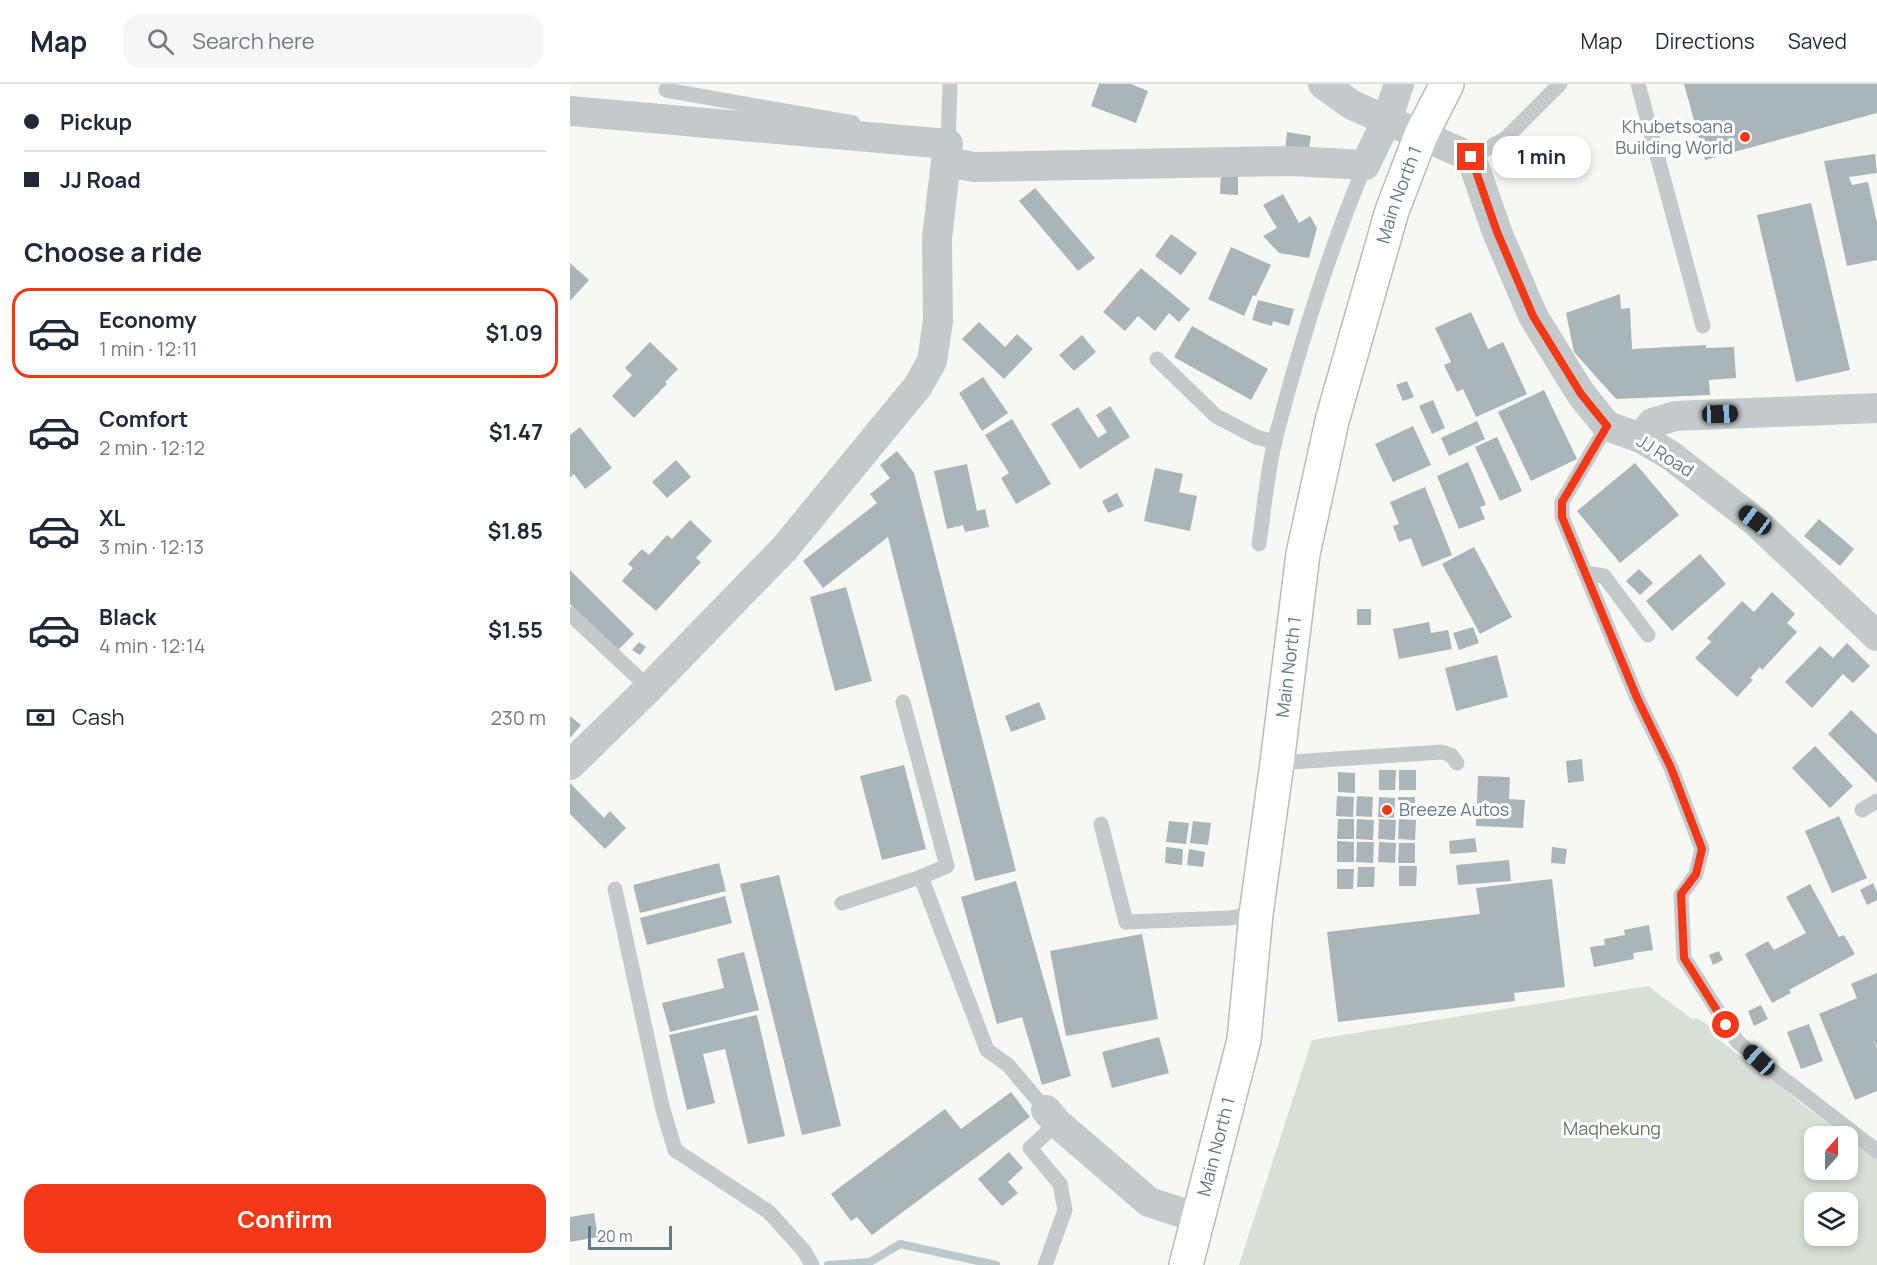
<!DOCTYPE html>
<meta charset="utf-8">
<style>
body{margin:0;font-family:Manrope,sans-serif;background:#f6f6f7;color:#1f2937;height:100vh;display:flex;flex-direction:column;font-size:22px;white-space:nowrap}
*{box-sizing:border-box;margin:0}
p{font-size:20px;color:#747a83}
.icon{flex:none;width:33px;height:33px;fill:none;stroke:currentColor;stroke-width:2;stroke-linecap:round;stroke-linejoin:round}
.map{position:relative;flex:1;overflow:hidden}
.details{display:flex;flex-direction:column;background:#fff;width:570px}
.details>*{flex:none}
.banner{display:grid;align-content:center;height:132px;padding:0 24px;background:#fff}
.needle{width:39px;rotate:21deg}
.buttons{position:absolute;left:1234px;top:1042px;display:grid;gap:12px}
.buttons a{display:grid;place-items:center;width:54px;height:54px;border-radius:12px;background:#fff;box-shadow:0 3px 9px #0003;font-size:30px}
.scale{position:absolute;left:18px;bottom:15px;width:84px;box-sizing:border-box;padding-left:6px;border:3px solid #637a87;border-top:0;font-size:16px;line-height:21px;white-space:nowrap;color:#637a87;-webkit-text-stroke:4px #fff;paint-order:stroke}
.end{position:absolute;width:27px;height:27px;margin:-14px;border:8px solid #f33817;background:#fff;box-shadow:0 0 0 3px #fff}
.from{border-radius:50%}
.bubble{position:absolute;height:42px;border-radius:18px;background:#fff;box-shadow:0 3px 9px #0003;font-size:20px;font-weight:700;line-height:42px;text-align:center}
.car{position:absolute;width:18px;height:36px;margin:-18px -9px;border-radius:8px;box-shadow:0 0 4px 2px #0007;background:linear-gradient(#222 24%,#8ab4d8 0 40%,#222 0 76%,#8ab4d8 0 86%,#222 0)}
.banner b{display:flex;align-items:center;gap:21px;height:57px;font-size:22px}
.banner b+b{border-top:2px solid #e0e1e3}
.banner i{width:15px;height:15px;background:#1f2937}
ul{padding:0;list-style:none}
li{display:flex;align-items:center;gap:18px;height:90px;margin:0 12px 9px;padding:0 12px;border:3px solid transparent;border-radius:18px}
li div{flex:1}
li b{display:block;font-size:22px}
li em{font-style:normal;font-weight:700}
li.selected{border-color:#f33817}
li>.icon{width:54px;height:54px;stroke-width:1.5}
h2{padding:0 24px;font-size:27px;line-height:72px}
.pay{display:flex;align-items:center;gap:15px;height:66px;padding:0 24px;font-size:22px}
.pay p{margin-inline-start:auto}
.primary-button{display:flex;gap:12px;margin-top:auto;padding:12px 24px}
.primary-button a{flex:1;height:69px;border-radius:18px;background:#f33817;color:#fff;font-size:24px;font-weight:700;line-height:69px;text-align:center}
header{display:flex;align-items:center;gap:36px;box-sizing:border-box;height:84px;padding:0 30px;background:#fff;border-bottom:2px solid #e0e1e3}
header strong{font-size:28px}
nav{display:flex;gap:33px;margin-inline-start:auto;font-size:21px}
.search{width:420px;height:54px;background:#f6f6f7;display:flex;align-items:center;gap:15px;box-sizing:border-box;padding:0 21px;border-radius:18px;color:#747a83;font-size:22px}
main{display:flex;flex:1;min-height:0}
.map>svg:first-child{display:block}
.green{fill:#d8dfd4;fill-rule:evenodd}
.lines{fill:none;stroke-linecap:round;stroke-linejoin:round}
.stream{stroke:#bbc9cd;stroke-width:8}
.building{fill:#aab5b9}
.primary-casing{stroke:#b7bcbf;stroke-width:36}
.lane{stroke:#c4c9cc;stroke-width:15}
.street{stroke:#c4c9cc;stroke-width:30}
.primary{stroke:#fff;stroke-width:33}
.route{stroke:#f33817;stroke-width:8}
.poi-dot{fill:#f33817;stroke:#fff;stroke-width:2}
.labels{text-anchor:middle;stroke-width:6;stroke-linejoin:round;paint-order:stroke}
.poi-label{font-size:18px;fill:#637a87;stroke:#fff;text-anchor:end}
.street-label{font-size:18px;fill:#637a87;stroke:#fff}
.park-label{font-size:18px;fill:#66785e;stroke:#fff}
</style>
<header>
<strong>Map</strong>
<div class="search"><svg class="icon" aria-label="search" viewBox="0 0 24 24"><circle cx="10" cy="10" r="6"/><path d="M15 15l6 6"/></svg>Search here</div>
<nav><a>Map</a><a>Directions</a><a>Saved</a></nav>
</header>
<main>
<section class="details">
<div class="banner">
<b><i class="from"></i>Pickup</b>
<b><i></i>JJ Road</b>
</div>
<h2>Choose a ride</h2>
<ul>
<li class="selected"><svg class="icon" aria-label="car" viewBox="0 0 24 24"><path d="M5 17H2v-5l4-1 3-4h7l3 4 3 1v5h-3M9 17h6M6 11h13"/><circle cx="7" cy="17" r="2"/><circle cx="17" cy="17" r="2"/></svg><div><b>Economy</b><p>1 min · 12:11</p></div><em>$1.09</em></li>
<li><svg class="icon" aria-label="car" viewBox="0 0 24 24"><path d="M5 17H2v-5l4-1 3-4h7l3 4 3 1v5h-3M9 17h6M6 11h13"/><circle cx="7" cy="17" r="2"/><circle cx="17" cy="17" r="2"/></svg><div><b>Comfort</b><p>2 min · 12:12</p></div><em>$1.47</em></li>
<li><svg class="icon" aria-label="car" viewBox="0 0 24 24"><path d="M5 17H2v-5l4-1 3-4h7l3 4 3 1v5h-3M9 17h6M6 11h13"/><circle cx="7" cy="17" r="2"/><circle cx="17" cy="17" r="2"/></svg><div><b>XL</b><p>3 min · 12:13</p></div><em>$1.85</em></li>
<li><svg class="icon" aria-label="car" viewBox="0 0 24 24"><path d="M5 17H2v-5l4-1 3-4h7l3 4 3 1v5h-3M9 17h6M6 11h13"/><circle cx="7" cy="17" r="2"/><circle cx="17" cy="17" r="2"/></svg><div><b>Black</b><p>4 min · 12:14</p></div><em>$1.55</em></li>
</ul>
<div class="pay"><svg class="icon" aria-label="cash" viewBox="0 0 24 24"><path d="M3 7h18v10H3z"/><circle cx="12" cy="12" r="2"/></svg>Cash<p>230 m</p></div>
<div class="primary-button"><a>Confirm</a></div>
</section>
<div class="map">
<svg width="1307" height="1181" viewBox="0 0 1307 1181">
<rect width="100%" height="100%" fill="#f7f7f3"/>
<path class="green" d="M1078,902L1122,935L1126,934C1135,939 1149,946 1151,957L1185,984C1200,986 1207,999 1218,1008C1236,1025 1258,1038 1278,1053H1245V1086H1278V1053L1307,1075V1181H669L742,956ZM1245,1119H1278V1152H1245Z"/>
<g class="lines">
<path class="stream" d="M258,1181L300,1178L330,1160L426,1181"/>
</g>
<path class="building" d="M529,0H561L578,7L566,39L521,22Z
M1114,0H1307V29L1135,76Z
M717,48L741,52L738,70L715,66Z
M1305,70L1307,89L1279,93L1282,101L1298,98L1307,139V176L1277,182L1254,77Z
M651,90L668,91V111L650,110Z
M465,104L525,174L508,187L449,117Z
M713,110L729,139L740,132L747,144L739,174L709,169L693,152L707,144L693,121Z
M1241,119L1280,286L1226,298L1187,131Z
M601,150L627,169L611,191L585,172Z
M661,163L701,181L686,212L683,211L674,232L638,215Z
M0,179L19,196L0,217Z
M571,184L620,225L609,238L599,229L585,247L568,232L555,247L533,228Z
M1050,210L1051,225L1060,224L1062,265L1136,261V264L1164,263L1166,294L1139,296L1140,311L1046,315L1004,268L996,229Z
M688,216L724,225L719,242L703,237L702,242L682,236Z
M901,228L918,265L933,258L957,310L906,333L893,305L887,308L874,281L881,278L865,244Z
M409,238L435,263L447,250L463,265L434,295L392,255Z
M622,242L698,285L681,316L604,273Z
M512,251L526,268L504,287L489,271Z
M80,258L108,285L95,298L97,300L64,334L42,312L62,291L55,284Z
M413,293L438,329L412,347L389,309Z
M837,297L844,313L833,317L826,301Z
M974,306L1007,375L961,397L928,328Z
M863,316L875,344L862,350L849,322Z
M540,322L560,353L510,385L481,340L508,323L528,354L537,348L526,331Z
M442,335L481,400L446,420L431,394L439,389L415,351Z
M907,337L915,355L879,372L871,354Z
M843,342L861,381L823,398L805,360Z
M10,343L42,384L15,405L4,390L0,394V351Z
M927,353L952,407L930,417L905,363Z
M327,367L344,389L446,787L405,797L318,453L253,504L233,477L307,419L300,410L320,394L310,381Z
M106,376L121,393L97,414L82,398Z
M898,378L916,421L910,423L915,435L889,445L867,392Z
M1065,379L1109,431L1050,479L1007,427Z
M397,380L407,427L415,425L419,443L395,448L393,441L377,445L364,387Z
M585,384L613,390L609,408L627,412L620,447L574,437Z
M855,403L882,471L852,483L841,454L829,458L823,442L829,440L820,418Z
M547,409L554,422L538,429L532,417Z
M1249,435L1284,465L1270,482L1234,452Z
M120,436L142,457L126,474L131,478L86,527L52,497L63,484L58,480L72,465L79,471L97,451L102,455Z
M904,463L942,533L910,550L872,480Z
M1130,470L1156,500L1102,547L1076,517Z
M1069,485L1083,499L1070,511L1056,497Z
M0,486L64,550L47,567L0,520Z
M276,503L302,597L265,607L240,513Z
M1202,508L1225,530L1217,539L1227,548L1192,586L1190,583L1180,594L1183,596L1167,613L1125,574L1141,558L1137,554L1172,517L1184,528Z
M787,525H801V541H787Z
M859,538L861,549L878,546L882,565L829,575L823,545Z
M903,543L909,559L889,566L883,549Z
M69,558L76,563L70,571L62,566Z
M1277,559L1300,582L1283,599L1273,590L1242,624L1215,598L1250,562L1263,574Z
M927,571L938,613L886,627L875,584Z
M469,618L476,635L441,648L435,632Z
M1281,626L1307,651V699L1258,650Z
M0,632L11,641L0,654Z
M1245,662L1283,702L1260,724L1222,684Z
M1012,675L1014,697L998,699L996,677Z
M334,681L356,765L312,776L290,692Z
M809,686H826L825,706H809Z
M829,686H846V706H829Z
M768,688L785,689V709L768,708Z
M908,692L940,693L939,715L955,716L953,744L906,742Z
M0,699L34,734L40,727L56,744L35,765L0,730Z
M767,712L784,713L783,733L766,732Z
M787,712L803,713L802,733L786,732Z
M809,713L825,714L824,734L808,733Z
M828,713H845L844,733H828Z
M1269,732L1297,794L1262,809L1235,747Z
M768,735H784V755H767Z
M787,735L804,736L803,756L786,755Z
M809,735L826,736L825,756L808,755Z
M829,735L846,736L845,756L828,755Z
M599,737L619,739L616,760L596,758Z
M623,737L641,739L638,761L620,759Z
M905,754L907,768L880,770L879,757Z
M767,757L784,758V778H767Z
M787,758H804L803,779L786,778Z
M809,758L826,759L825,779L808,778Z
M829,759H845V779H828Z
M596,763L613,765L612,781L595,779Z
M982,763L997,765L995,780L981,779Z
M619,765L635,768L633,783L617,781Z
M939,776L941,797L888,801L886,781Z
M149,779L156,807L70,829L63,801Z
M829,782H847L846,802H829Z
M788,783H805L804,803H787Z
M767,785H784L783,805H767Z
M209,791L271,1042L232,1051L170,800Z
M982,795L995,903L944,909L945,917L768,938L757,848L910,830L906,804Z
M446,797L501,992L472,1001L452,933L427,940L391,813Z
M1303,799L1307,808V816L1297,821L1290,806Z
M1240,800L1269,853L1274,851L1285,870L1219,906L1221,909L1202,919L1175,870L1198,857L1204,866L1236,849L1216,813Z
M155,812L162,839L77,861L70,834Z
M1079,841L1083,866L1063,869L1064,875L1024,883L1020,863L1035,861L1034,855L1055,851L1054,846Z
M572,850L588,935L496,952L480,867Z
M1149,867L1153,876L1143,881L1139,871Z
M174,868L189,926L100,948L92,919L154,904L147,875Z
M1307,889V962L1303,956L1307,964V1007L1285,1016L1249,930L1287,914L1281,900Z
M1191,921L1198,935L1184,942L1178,927Z
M187,931L215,1052L178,1060L155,965L133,970L145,1019L117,1026L99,951Z
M1239,940L1253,977L1231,985L1217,948Z
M589,953L599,989L542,1004L532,968Z
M441,1008L460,1033L302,1151L287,1133L281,1137L261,1110L375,1025L391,1045Z
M439,1068L453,1084L438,1098L448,1109L432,1122L408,1095Z
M24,1129L28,1153L0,1158V1133Z"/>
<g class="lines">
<g class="primary-casing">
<g id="primary">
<path id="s1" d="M616,1181L674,956L686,830L707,679L733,470L762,337L822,127L851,51L877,0"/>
</g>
</g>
<path class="lane" d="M1068,0L1133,242
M96,6L283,39
M378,60L380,0
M901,73L935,55L990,0
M587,275L646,332L686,353L705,358
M1037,342L992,418V433L1067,614L1101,684L1132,765L1126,790L1111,811L1114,874L1167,957L1189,976L1307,1067
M689,460C694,426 697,390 705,356C729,263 758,170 795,81
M1015,489L1034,492L1078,551
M0,530L79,604
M707,679L872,668L881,671L887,679
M1292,726L1307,717
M531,740L556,838L659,834L686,830
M351,793L417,966L438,981L476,1026
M45,805L92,1022L105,1066L199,1128L234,1167L242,1181
M272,819L351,793L377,782L333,618
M475,1181L495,1126L490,1100L460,1064L487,1039"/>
<path class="street" d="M753,0L782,21L901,73L927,148L963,232L1011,310L1037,342L1071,354L1100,371L1185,437L1307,552
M0,27L378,60L367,154L368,237L362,277L348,302L214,465L79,604L0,681
M376,78L404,83L721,77L795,81L817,36L829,0
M1071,354L1082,339L1105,332L1307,324
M476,1026L487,1039L579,1118L628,1134"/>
<use href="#primary" class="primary"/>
</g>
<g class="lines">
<path class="route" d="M901,73L927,148L963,232L1011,310L1037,342L992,418V433L1067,614L1101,684L1132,765L1126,790L1111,810L1114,874L1156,941"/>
</g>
<g class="poi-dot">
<circle cx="1175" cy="53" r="6"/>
<circle cx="817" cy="726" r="6"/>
</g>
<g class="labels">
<g class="poi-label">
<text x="1163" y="49">Khubetsoana<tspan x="1163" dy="21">Building World</tspan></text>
<text x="829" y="732" text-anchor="start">Breeze Autos</text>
</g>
<g class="street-label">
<text dy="6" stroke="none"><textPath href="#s1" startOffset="1094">Main North 1</textPath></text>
<text transform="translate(1095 372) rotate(32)" y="6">JJ Road</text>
<text dy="6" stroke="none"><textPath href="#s1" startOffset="608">Main North 1</textPath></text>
<text dy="6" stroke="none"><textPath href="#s1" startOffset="122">Main North 1</textPath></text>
</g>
<g class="park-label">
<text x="1042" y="1051">Maqhekung</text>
</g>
</g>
</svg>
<div class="buttons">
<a><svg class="needle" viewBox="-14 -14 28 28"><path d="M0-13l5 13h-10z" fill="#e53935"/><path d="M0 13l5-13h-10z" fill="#747a83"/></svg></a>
<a><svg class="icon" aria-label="layers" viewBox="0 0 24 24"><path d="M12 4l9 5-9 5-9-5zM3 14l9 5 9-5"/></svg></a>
</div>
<div class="scale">20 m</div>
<i class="end from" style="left:1156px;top:941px"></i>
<i class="end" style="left:901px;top:73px"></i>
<div class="bubble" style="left:922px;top:52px;width:99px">1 min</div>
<i class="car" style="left:1150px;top:330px;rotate:88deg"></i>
<i class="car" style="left:1185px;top:436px;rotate:307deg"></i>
<i class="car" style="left:1189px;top:976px;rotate:312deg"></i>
</div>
</main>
